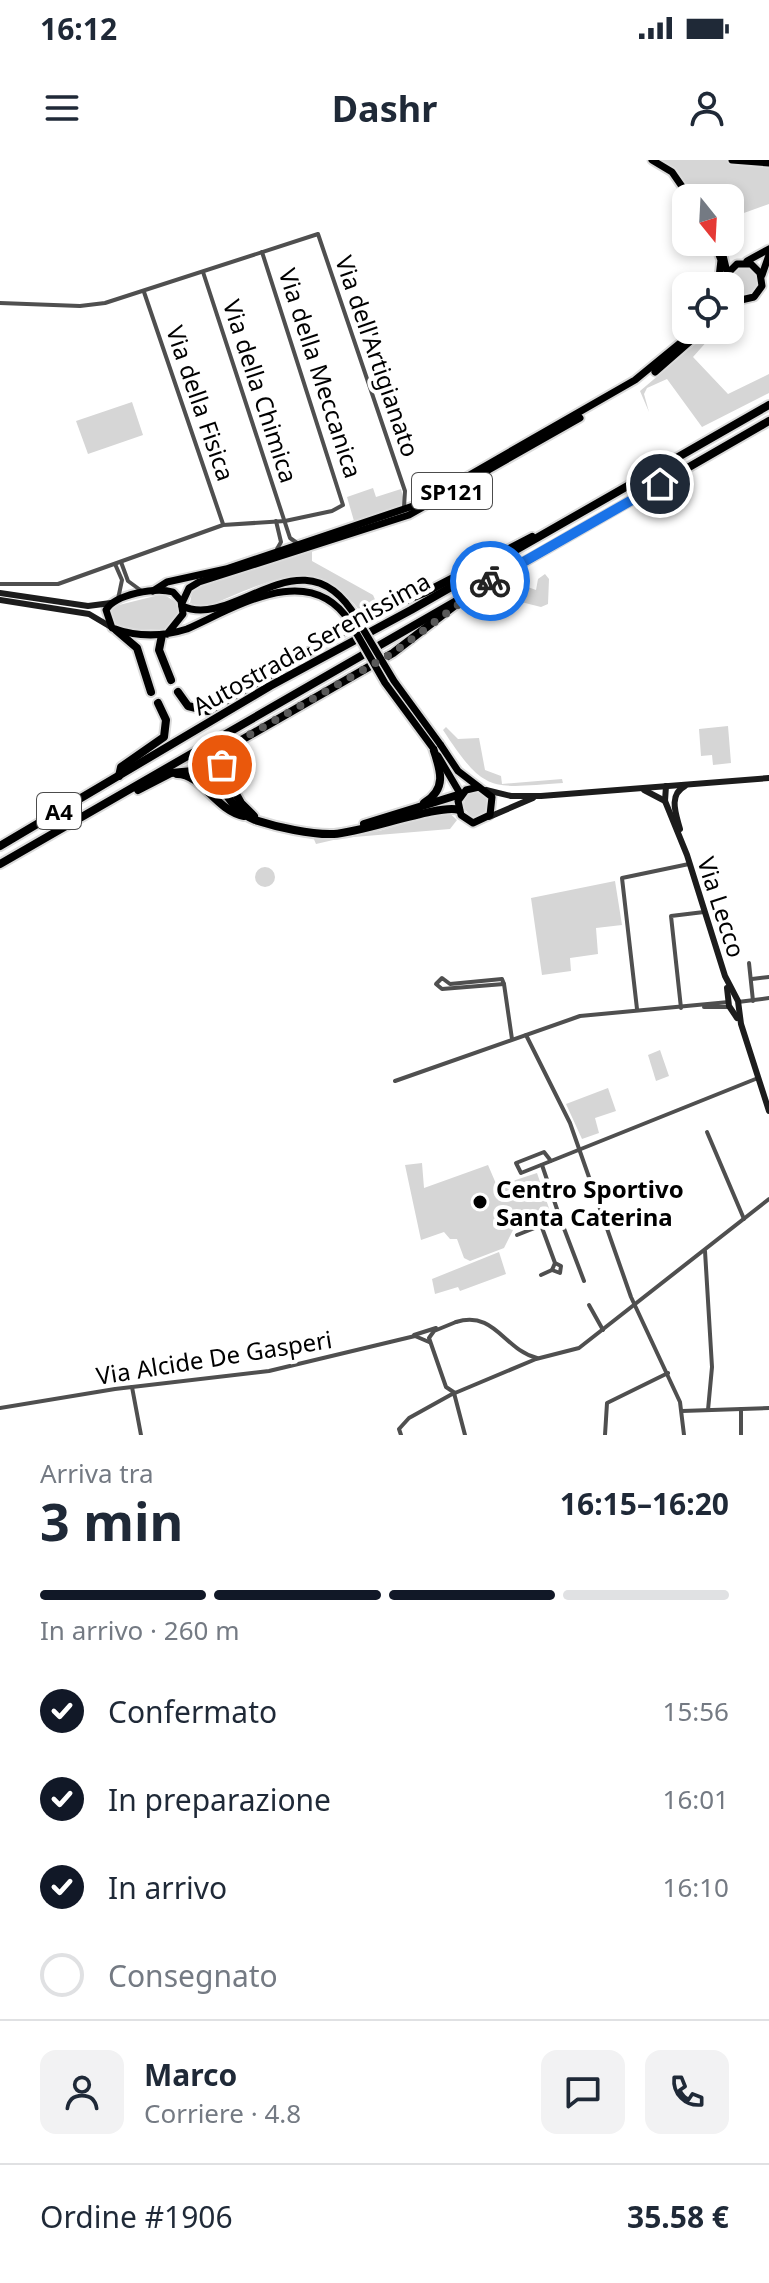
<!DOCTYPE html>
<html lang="it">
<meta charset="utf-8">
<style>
body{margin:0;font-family:"Noto Sans",sans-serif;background:#f2f2f3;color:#1f2937;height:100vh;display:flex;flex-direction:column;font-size:30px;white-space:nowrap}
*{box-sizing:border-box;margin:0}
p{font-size:26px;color:#747a83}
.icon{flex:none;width:44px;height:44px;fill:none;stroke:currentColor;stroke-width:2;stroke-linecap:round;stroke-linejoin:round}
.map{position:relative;height:1275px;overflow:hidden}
.sheet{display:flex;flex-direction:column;background:#fff;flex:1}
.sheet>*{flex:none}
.needle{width:52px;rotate:162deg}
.buttons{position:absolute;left:672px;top:24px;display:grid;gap:16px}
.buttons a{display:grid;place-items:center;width:72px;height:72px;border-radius:16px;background:#fff;box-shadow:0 4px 12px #0003;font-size:40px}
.pin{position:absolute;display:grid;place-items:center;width:68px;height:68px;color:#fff;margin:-34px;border:4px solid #fff;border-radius:50%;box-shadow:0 2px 8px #0007}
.courier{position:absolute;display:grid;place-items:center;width:80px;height:80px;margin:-40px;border:6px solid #1a73e8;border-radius:50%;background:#fff;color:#222;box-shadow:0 2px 10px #0007}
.summary em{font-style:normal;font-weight:700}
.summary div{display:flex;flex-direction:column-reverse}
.summary{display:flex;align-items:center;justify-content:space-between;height:136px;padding:0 40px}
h1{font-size:52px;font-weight:700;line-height:60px}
.bar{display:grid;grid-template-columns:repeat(4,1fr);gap:12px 8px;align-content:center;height:96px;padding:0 40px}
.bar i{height:10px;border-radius:6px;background:#e0e1e3}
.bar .on{background:#111827}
.bar p{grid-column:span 4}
.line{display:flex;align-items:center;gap:20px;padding:0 40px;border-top:2px solid #e0e1e3}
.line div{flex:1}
.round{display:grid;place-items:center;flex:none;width:84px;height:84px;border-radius:16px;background:#f2f2f3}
ol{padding:0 40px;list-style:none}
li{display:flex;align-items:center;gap:24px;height:88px}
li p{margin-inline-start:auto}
li .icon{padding:8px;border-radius:50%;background:#111827;color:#fff;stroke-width:4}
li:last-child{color:#747a83}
li i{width:44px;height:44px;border:4px solid #e0e1e3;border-radius:50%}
.status{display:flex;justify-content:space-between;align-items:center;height:56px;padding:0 40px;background:#fff;direction:ltr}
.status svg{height:22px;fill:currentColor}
header{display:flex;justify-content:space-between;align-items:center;height:104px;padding:0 40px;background:#fff;font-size:36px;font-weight:700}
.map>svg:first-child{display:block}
</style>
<div class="status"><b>16:12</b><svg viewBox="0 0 49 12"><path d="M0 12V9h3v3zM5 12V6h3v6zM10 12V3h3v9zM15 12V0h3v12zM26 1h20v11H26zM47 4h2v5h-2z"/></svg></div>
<header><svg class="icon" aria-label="menu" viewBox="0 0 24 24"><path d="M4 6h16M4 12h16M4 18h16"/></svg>Dashr<svg class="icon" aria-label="person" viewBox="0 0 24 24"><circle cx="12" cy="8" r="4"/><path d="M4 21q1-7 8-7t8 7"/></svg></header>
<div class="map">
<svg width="769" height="1275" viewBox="0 0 769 1275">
<rect width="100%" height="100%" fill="#fff"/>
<g fill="#d6d6d6">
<polygon points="657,0 769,0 769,44 730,58 730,38 692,38"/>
<circle cx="744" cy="122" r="15"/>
<polygon points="712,170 717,170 693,197 728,234 769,214 769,233 702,267 667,219 647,228 644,234 649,252 640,231"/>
<polygon points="132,242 143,275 88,294 76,261"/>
<polygon points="373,328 376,337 401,329 404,341 400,347 354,361 347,337"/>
<path d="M312,391V401L373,435L377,444L363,455C315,389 264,424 203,448L190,443L192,432L204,424Z"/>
<polygon points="545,414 549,419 548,444 541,447 517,441 516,428 525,426 536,430 538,419"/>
<polygon points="163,434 179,444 178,458 168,469 132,470 113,464 109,455 115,446"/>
<polygon points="728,566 731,603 713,605 712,595 701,596 699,569"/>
<path d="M446,567L458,579L479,578L485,610L501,616L502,624L562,619L563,623C490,628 485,634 443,570Z"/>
<polygon points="474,631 483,632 489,640 487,653 479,658 471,657 463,647 466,635"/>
<polygon points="447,651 457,660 450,669 342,678 316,684 313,677 379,671"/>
<circle cx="265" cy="717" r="10"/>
<polygon points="615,721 622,765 596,768 598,794 570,798 571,811 542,815 531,738"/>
<polygon points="660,890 669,916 656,921 648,895"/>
<polygon points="608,928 616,951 595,958 599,973 582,979 566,944"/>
<polygon points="422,1003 424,1028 488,1005 497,1026 537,1013 552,1057 513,1070 504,1088 470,1101 464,1098 457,1079 450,1079 444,1072 421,1080 405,1005"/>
<polygon points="499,1092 506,1114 460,1131 458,1127 435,1134 432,1119"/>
</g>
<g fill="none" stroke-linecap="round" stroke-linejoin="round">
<defs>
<g id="primary">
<polyline points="652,0 672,12 690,38"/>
<polyline points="732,0 769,3"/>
<polyline points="714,82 721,100 718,126"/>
<polyline points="721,87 727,112"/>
<polyline points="747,101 769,89"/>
<polyline points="762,115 769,95"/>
<polyline points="725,126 727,114 737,104 751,104 760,113 762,126 754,137 741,140 730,134"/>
<polyline points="655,212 703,170"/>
<polyline points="153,431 167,422 226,409 419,344 635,220 696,170"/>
<polyline points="182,443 189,428 199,422 409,355 580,258"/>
<path d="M182,446C235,471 304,367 357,459"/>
<path d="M167,474L183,454L181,441L173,432C156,427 115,434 106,450L112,468C137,477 162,477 187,469C238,446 310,400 350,462"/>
<polyline points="440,584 458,611 492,637 490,655 473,663 461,655 458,641 466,630 479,627"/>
<polyline points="438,596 461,635"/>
</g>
<g id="highway">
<polyline points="116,470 137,488 151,532"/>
<polyline points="162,475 159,490 171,520"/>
<polyline points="178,532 188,546 208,551 379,451 426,432 532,377"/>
<path d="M177,614C202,614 215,650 244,656"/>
<polyline points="119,616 121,607 164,577 166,560 158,543"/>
<path d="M138,630L171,613L204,610C226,622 226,649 255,660C277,667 311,675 334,674C361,673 442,643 459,650"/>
<path d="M424,643C447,629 441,611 433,588"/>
<polyline points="254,656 241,643 222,609 231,586 393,493 454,446"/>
<polyline points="364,664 461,634"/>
<polyline points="0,686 270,526 411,450 769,245"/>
<polyline points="0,704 769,261"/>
</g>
</defs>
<use href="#primary" stroke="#dbdbdb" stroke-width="11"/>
<use href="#highway" stroke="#dbdbdb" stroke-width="12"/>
<g stroke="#4f4f4f" stroke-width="4">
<polyline points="203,112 290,378 297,383"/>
<polyline points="144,132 223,364"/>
<polyline points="0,143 80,146 105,143 318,74 405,331 404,347"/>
<polyline points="276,361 281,382 277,389"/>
<polyline points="121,402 128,421 143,432"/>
<polyline points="115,404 122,420 118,439"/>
<polyline points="0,424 58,424 223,365 285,361 332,351 343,345 262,92"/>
<polyline points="749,803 753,841"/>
<polygon points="442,818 450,824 502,819 504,824 442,829 436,824"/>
<polyline points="752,819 769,817"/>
<polyline points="504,824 512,879"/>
<polyline points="738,842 769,838"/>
<polyline points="704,847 730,847"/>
<polyline points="681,848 671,756 704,752"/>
<polyline points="637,849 622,718 689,704"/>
<polyline points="526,875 570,963 631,1137 680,1242 684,1275"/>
<polyline points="395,921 580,856 729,842"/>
<polyline points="707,972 744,1059"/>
<polyline points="551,1001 544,992 516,1003 521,1013 551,1001 753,920 758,918"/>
<polyline points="560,1058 584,1121"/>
<polyline points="541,1065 555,1103 561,1106 560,1113 552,1110 555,1103"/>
<polyline points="517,1075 560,1058 542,1005"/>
<polyline points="705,1091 712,1207 708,1250"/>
<polyline points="541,1115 552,1110"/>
<polyline points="589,1145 603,1170"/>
<polyline points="456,1162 434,1171 429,1178 446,1227 455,1233 536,1199 579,1188 769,1039"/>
<path d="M456,1162C495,1150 504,1190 537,1198"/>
<polyline points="414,1175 436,1168"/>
<polyline points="132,1227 141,1275"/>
<polyline points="0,1248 115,1229 269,1211 415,1176 429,1182"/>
<polyline points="741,1249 741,1275"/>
<polyline points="682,1251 769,1248"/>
<polyline points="401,1275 399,1269 409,1258 454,1233 465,1275"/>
<polyline points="605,1275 607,1243 668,1213"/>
</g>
<g stroke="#1c1c1c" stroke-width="6">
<polyline points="0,433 88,446 111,443"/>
<polyline points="0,440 89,454 111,467"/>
<polyline points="666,626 665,641 687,695 725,816 738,841 741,864 769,951"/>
<polyline points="486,630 511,636 541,636 769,618"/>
<polyline points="644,630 665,641"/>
<polyline points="489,657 533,638"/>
<path d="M680,669C676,654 668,635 685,626"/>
<polyline points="727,828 729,846 737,858"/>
</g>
<use href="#primary" stroke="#000" stroke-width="7"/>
<use href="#highway" stroke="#000" stroke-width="8"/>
<defs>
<g id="primary-bridge">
<polyline points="357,459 394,521 440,584"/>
<polyline points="350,462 385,523 433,588"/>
</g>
</defs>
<use href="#primary-bridge" stroke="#dbdbdb" stroke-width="11" stroke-linecap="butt"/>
<use href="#primary-bridge" stroke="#000" stroke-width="7"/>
</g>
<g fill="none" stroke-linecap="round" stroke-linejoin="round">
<polyline stroke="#595959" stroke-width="8" stroke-dasharray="0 14.4" points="222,605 235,583 393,493 490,421"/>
<polyline stroke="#1a73e8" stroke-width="10" points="490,421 660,324"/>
</g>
<circle fill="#000" stroke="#fff" stroke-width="3" cx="480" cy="1042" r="8"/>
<g text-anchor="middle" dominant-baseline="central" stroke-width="8" stroke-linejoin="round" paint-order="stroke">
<g fill="#fff" stroke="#4c4c4c" stroke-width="2">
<rect x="412" y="313" width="80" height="36" rx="6"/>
<rect x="37" y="633" width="44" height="36" rx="6"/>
</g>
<g font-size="22" font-weight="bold" fill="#000">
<text x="452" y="331">SP121</text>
<text x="59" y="651">A4</text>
</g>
<g font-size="24" fill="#000" stroke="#fff">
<text transform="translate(378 196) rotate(71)">Via dell'Artigianato</text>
<text transform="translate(321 213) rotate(72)">Via della Meccanica</text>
<text transform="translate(261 231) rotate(72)">Via della Chimica</text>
<text transform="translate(201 243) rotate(71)">Via della Fisica</text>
<text transform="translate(311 483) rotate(-29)">Autostrada Serenissima</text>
<text transform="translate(722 747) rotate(72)">Via Lecco</text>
<text transform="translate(214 1197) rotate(-9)">Via Alcide De Gasperi</text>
</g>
<g font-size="24" font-weight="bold" fill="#000" stroke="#fff" text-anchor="start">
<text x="496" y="1028">Centro Sportivo<tspan x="496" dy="28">Santa Caterina</tspan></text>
</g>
</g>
</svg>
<div class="buttons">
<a><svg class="needle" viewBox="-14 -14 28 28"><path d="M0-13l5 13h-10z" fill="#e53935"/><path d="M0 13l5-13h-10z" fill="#747a83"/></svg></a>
<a><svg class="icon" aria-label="locate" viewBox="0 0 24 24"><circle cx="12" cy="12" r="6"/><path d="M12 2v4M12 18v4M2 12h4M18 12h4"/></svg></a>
</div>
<div class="pin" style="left:222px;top:605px;background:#ea580c"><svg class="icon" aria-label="bag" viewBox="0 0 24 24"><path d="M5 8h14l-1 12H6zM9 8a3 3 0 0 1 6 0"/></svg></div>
<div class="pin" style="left:660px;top:324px;background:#1f2937"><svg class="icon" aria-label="home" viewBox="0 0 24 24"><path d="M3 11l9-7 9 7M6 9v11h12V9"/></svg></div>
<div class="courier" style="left:490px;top:421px"><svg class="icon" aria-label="bike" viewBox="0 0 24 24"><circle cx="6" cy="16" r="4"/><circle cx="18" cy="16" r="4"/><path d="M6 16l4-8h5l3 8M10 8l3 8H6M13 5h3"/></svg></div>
</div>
<section class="sheet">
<div class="summary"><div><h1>3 min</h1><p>Arriva tra</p></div><em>16:15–16:20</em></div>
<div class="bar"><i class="on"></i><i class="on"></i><i class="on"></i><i></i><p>In arrivo · 260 m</p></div>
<ol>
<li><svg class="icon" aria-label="check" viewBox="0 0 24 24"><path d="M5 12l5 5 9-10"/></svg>Confermato<p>15:56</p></li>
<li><svg class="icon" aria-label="check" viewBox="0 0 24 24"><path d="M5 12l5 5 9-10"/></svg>In preparazione<p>16:01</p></li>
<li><svg class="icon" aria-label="check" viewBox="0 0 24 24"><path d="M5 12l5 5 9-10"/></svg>In arrivo<p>16:10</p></li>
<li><i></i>Consegnato</li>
</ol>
<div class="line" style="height:144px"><a class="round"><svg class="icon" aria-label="person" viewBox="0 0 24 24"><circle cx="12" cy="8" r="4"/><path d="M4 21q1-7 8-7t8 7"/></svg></a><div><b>Marco</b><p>Corriere · 4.8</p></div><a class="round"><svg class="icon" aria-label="chat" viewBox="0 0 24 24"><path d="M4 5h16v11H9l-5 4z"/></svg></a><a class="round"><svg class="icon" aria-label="phone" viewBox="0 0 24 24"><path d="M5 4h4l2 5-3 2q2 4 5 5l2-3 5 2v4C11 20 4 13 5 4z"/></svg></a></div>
<div class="line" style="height:104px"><div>Ordine #1906</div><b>35.58 €</b></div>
</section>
